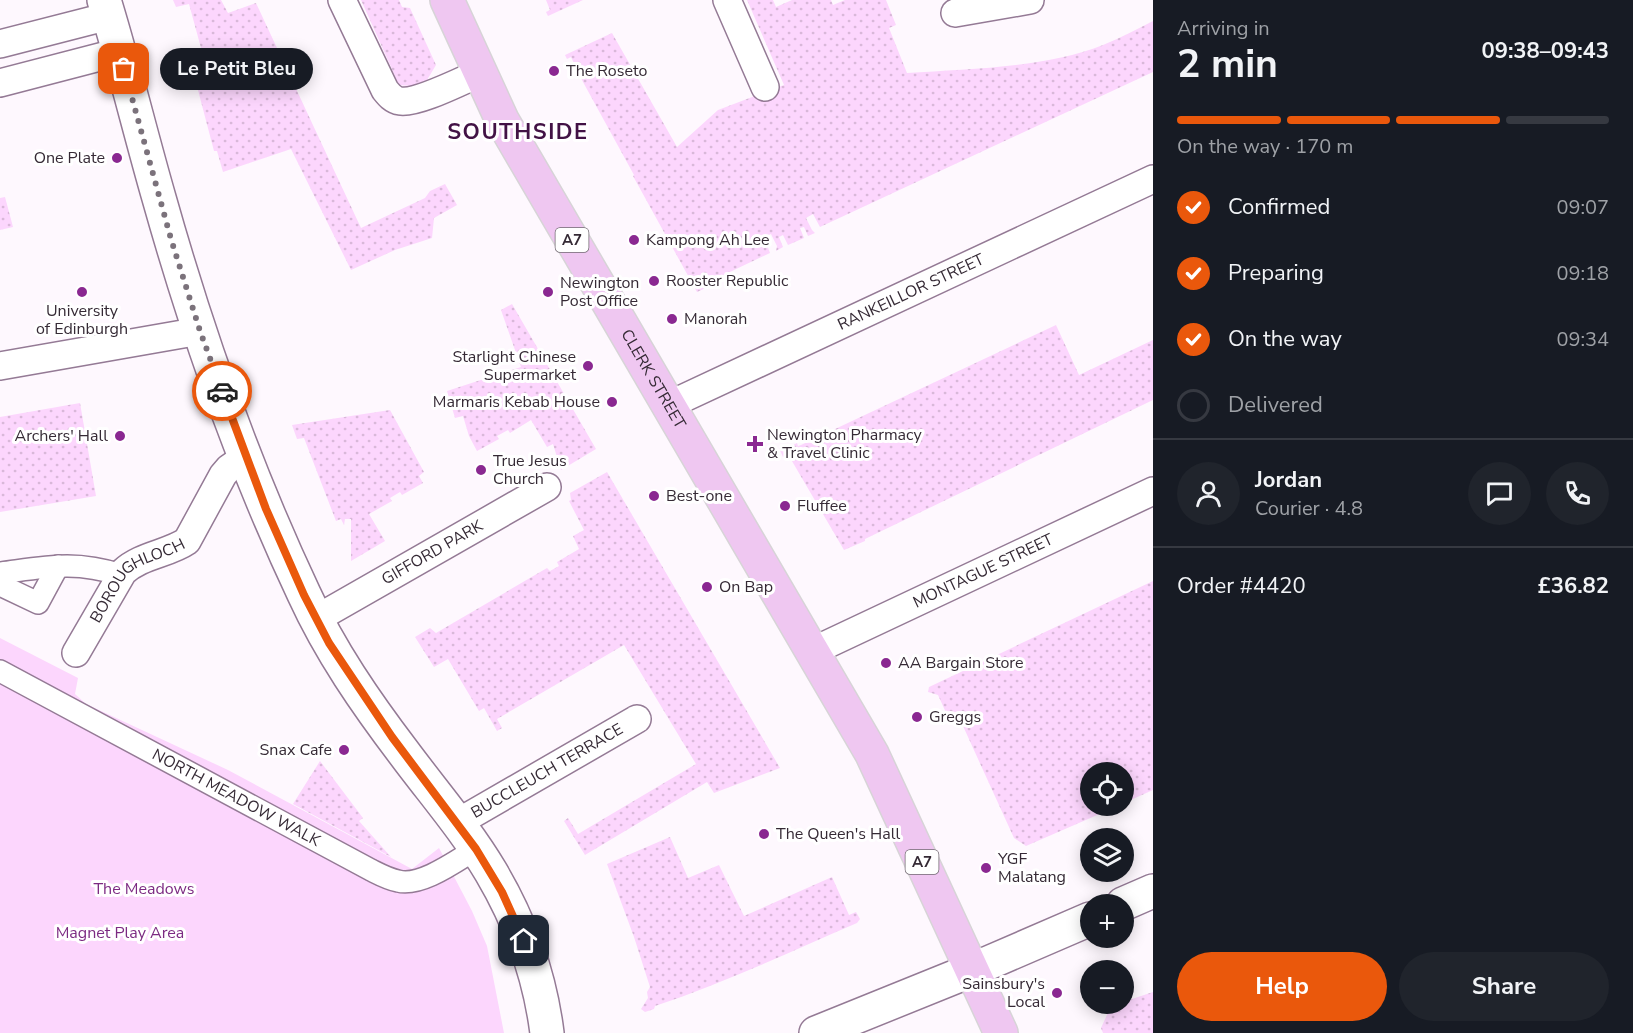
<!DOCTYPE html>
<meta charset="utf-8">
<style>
body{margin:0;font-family:"Nunito Sans",sans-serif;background:#20242c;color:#f1f3f6;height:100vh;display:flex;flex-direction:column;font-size:22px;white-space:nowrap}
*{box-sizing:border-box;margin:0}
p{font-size:20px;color:#9ea1a6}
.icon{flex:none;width:33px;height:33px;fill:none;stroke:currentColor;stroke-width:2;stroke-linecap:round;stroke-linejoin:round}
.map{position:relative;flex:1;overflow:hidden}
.details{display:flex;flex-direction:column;background:#171b24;width:480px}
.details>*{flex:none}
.tools{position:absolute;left:1080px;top:762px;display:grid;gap:12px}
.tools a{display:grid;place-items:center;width:54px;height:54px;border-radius:50%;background:#171b24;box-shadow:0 3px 15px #0003;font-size:30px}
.pin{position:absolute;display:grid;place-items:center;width:51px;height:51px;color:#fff;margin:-26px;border-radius:12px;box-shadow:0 3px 9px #0006}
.courier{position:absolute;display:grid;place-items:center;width:60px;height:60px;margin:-30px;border:4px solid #ea580c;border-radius:50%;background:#fff;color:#222;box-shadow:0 2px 8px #0007}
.bubble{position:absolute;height:42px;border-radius:21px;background:#171b24;box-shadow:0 3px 15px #0003;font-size:20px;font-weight:700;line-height:42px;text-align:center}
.summary em{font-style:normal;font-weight:700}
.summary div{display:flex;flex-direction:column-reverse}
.summary{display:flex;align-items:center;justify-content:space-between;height:102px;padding:0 24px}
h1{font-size:39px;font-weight:700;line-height:45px}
.bar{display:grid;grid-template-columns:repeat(4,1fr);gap:9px 6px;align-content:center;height:72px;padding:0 24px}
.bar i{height:8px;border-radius:4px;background:#363941}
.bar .current{background:#ea580c}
.bar p{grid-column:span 4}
.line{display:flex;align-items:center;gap:15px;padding:0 24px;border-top:2px solid #363941}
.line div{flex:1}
.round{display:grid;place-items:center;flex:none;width:63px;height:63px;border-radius:32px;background:#20242c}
ol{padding:0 24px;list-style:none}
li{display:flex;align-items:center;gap:18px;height:66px}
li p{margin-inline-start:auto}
li .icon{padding:6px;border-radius:50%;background:#ea580c;color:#fff;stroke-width:4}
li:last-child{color:#9ea1a6}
li i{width:33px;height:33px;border:3px solid #363941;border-radius:50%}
.button{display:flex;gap:12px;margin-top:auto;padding:12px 24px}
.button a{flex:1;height:69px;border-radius:36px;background:#ea580c;color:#fff;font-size:24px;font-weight:700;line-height:69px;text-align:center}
.button a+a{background:#20242c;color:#f1f3f6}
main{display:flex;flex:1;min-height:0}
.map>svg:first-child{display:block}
</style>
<main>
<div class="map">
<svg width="1153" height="1033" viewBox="0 0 1153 1033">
<defs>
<pattern id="garden-dots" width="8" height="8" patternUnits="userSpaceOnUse" patternTransform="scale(1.5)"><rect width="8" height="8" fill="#fcd6fd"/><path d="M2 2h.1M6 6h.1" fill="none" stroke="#d9b8d9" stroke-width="1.8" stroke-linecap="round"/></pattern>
</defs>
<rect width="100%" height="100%" fill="#fef8fe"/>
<polygon fill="#fcd6fd" points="0,638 78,678 75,694 86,704 228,770 412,869 439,848 472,911 487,946 504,1033 0,1033"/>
<g fill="url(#garden-dots)">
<polygon points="173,0 221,0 228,13 256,3 361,228 425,198 430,191 445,184 457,205 434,218 432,238 395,250 351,270 291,149 223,172 217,151 214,151 194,75 207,70 189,4 176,7"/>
<polygon points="361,0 399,0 402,7 410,8 436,65 427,80 411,86 399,85"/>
<polygon points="546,0 583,0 548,16 546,12 550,10"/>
<path d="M747,0H773L776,7L792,0H831L833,5L845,0H886L896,25L889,28L907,73C969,69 1045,68 1103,45C1120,38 1137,29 1153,21V72L820,227L813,214L806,218L812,230L815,233L808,236L804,227L800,228L804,238L788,245L783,235L779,237L783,247L776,251L777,246L771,234L764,237L770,253L713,280L714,284L697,292L633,176L634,175L583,82L571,57L567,59L565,55L612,33L677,147L718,110L784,85Z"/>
<polygon points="5,197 13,227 0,230 0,198"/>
<polygon points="512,304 596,449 561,470 553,444 547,447 531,420 510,433 508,430 497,436 499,439 477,451 469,436 463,416 455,418 447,391 521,367 501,310"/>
<polygon points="1056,325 1079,375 1153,340 1153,400 865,539 865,541 844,550 789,456 783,457 779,448 787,448 797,443 798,446 801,445"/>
<polygon points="80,403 96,496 0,512 0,417"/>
<polygon points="390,410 424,472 419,476 423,483 402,495 400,492 390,498 392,501 369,514 385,541 351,561 351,519 345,519 344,525 341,519 336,521 304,438 297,439 292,425"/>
<polygon points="607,472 780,768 714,793 707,782 585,855 564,821 568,818 578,834 696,764 624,645 497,719 502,728 497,731 484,708 479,711 448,659 434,667 415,637 430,628 436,633 547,568 550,571 559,566 557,562 579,549 573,536 584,530 569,501 571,500 570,493"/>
<polygon points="1153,581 1153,790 1124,803 1124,772 1090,772 1090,806 1118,806 1026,846 1014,838 958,715 948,717 938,695 928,692 929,687"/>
<polygon points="320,761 363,818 359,821 391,857 293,804"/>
<path d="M670,837L688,878L719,865L744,916L832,877L849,915L856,912L860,919L857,923C790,952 724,983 655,1006L654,1009L645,1012L641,1009L648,998L647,992L650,987L634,937L607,864Z"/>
<polygon points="1153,992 1153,1033 1103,1033 1101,1028 1111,1006"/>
</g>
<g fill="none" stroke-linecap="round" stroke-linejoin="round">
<defs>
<g id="pedestrian">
<path d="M0,573C46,567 75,560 121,575"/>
<polyline points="0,585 38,603 58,566"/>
<path id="s1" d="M0,671L371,870C379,874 388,879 398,881C421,887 456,861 476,849"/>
</g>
<g id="minor">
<path d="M342,0L385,90C389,95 393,100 400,101C417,104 463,80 480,73"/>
<polyline points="727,0 765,87"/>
<polyline points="955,13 1030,0"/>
<polyline points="0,44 109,16"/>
<polyline points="0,83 119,52"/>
<polyline points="0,366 200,331"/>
<path id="s2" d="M669,405L1153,179"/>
<path id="s3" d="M316,619L547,487"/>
<path id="s4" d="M813,651L1153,491"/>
<path id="s5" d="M76,653L123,572C141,555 168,554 187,541L223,475L229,468L245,457"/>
<path id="s6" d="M457,823L637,719"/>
</g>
<g id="tertiary">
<path d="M104,0C124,65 140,132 159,198C197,333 244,467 304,594C330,651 366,703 404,753C433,792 466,830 491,872C520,921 540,977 547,1033"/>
<polyline points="1123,904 1153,891"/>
<polyline points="816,1033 972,970 1090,919"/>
</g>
<g id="primary">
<path id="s7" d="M447,0L502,120L872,754L1001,1033"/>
</g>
</defs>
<use href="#pedestrian" stroke="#947a95" stroke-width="24"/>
<use href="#minor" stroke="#947a95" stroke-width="30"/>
<use href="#tertiary" stroke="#947a95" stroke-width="36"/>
<use href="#primary" stroke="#d7d4d7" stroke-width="36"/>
<use href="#pedestrian" stroke="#fff" stroke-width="21"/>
<use href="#minor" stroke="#fff" stroke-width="27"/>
<use href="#tertiary" stroke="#fff" stroke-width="33"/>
<use href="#primary" stroke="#efc7f1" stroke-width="33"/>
</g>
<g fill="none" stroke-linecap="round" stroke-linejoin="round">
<polyline stroke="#7b727b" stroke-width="6" stroke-dasharray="0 10.8" points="124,69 171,239 200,331 222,391"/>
<polyline stroke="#ea580c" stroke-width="8" points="222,391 266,509 304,595 329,643 392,737 476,849 502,892 524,941"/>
</g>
<g fill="#8a2891" stroke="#fff" stroke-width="2">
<circle cx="554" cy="71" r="6"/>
<circle cx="117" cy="158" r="6"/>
<circle cx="634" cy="240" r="6"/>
<circle cx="654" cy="281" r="6"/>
<circle cx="82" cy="292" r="6"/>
<circle cx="548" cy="292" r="6"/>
<circle cx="672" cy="319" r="6"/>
<circle cx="588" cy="366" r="6"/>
<circle cx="612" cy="402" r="6"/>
<circle cx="120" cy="436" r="6"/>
<path d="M752 435h6v6h6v6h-6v6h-6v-6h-6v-6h6z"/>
<circle cx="481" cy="470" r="6"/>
<circle cx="654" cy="496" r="6"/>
<circle cx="785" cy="506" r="6"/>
<circle cx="707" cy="587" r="6"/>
<circle cx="886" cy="663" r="6"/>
<circle cx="917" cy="717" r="6"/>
<circle cx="344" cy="750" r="6"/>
<circle cx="764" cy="834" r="6"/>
<circle cx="986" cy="868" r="6"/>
<circle cx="1057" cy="993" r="6"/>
</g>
<g text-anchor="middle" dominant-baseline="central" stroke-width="6" stroke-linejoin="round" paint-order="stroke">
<g fill="#fff" stroke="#726a72" stroke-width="1.5">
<rect x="555.5" y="228" width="33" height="24" rx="4.5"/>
<rect x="905.5" y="850" width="33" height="24" rx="4.5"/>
</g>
<g font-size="15" font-weight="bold" fill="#352a35">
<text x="572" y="240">A7</text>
<text x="922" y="862">A7</text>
</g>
<g font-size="16" fill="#352a35" stroke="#fff" text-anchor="start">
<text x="566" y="71">The Roseto</text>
<text x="105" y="158" text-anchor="end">One Plate</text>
<text x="646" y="240">Kampong Ah Lee</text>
<text x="666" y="281">Rooster Republic</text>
<text x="560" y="283">Newington<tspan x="560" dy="18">Post Office</tspan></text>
<text x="82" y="311" text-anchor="middle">University<tspan x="82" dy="18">of Edinburgh</tspan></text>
<text x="684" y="319">Manorah</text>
<text x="576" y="357" text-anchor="end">Starlight Chinese<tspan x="576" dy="18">Supermarket</tspan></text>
<text x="600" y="402" text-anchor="end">Marmaris Kebab House</text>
<text x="767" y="435">Newington Pharmacy<tspan x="767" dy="18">&amp; Travel Clinic</tspan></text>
<text x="108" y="436" text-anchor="end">Archers' Hall</text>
<text x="493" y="461">True Jesus<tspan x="493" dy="18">Church</tspan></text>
<text x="666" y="496">Best-one</text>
<text x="797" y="506">Fluffee</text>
<text x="719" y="587">On Bap</text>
<text x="898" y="663">AA Bargain Store</text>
<text x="929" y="717">Greggs</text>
<text x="332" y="750" text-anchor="end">Snax Cafe</text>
<text x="776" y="834">The Queen's Hall</text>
<text x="998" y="859">YGF<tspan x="998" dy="18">Malatang</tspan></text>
<text x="1045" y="984" text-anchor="end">Sainsbury's<tspan x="1045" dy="18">Local</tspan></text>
</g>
<g font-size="16" fill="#352a35" stroke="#fff">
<text stroke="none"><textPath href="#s2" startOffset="267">RANKEILLOR STREET</textPath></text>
<text stroke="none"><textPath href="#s7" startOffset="432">CLERK STREET</textPath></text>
<text stroke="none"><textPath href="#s3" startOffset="134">GIFFORD PARK</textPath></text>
<text stroke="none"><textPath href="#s4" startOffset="188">MONTAGUE STREET</textPath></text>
<text stroke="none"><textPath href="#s5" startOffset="99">BOROUGHLOCH</textPath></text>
<text stroke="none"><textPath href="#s6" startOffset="104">BUCCLEUCH TERRACE</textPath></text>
<text stroke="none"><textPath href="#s1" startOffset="268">NORTH MEADOW WALK</textPath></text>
</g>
<g font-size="16" fill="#7c2a82" stroke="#fff">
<text x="144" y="889">The Meadows</text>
<text x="120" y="933">Magnet Play Area</text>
</g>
<g font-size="22" font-weight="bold" letter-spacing="1.5" fill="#421345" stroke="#fff">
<text x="518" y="132">SOUTHSIDE</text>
</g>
</g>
</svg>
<div class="tools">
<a><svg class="icon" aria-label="locate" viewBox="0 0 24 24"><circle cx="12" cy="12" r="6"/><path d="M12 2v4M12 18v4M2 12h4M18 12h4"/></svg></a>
<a><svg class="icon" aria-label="layers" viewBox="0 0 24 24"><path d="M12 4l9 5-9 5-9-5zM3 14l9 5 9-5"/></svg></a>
<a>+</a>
<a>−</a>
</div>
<div class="pin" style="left:124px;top:69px;background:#ea580c"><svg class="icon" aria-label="bag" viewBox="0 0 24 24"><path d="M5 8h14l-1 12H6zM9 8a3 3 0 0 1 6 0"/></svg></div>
<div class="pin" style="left:524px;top:941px;background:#1f2937"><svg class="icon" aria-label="home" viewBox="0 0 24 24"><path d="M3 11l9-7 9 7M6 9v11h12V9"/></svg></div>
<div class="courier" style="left:222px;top:391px"><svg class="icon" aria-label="car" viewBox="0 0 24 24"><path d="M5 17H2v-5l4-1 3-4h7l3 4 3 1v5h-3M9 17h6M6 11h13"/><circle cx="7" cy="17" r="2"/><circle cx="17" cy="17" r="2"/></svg></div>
<div class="bubble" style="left:160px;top:48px;width:153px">Le Petit Bleu</div>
</div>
<section class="details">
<div class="summary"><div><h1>2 min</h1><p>Arriving in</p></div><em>09:38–09:43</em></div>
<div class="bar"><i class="current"></i><i class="current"></i><i class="current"></i><i></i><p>On the way · 170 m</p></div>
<ol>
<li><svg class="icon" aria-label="check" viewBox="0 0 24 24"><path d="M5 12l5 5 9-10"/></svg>Confirmed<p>09:07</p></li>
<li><svg class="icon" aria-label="check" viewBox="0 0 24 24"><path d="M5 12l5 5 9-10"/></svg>Preparing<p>09:18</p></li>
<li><svg class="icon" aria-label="check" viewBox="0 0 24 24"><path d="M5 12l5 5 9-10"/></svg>On the way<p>09:34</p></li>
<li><i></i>Delivered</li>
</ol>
<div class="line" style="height:108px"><a class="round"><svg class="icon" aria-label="person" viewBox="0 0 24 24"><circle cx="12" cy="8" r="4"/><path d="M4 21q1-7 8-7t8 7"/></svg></a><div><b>Jordan</b><p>Courier · 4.8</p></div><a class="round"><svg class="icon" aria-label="chat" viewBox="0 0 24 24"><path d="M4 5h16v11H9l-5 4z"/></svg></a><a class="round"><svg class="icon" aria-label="phone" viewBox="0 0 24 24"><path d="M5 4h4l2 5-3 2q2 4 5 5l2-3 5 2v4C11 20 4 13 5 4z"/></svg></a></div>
<div class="line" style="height:78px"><div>Order #4420</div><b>£36.82</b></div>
<div class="button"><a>Help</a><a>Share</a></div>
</section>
</main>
